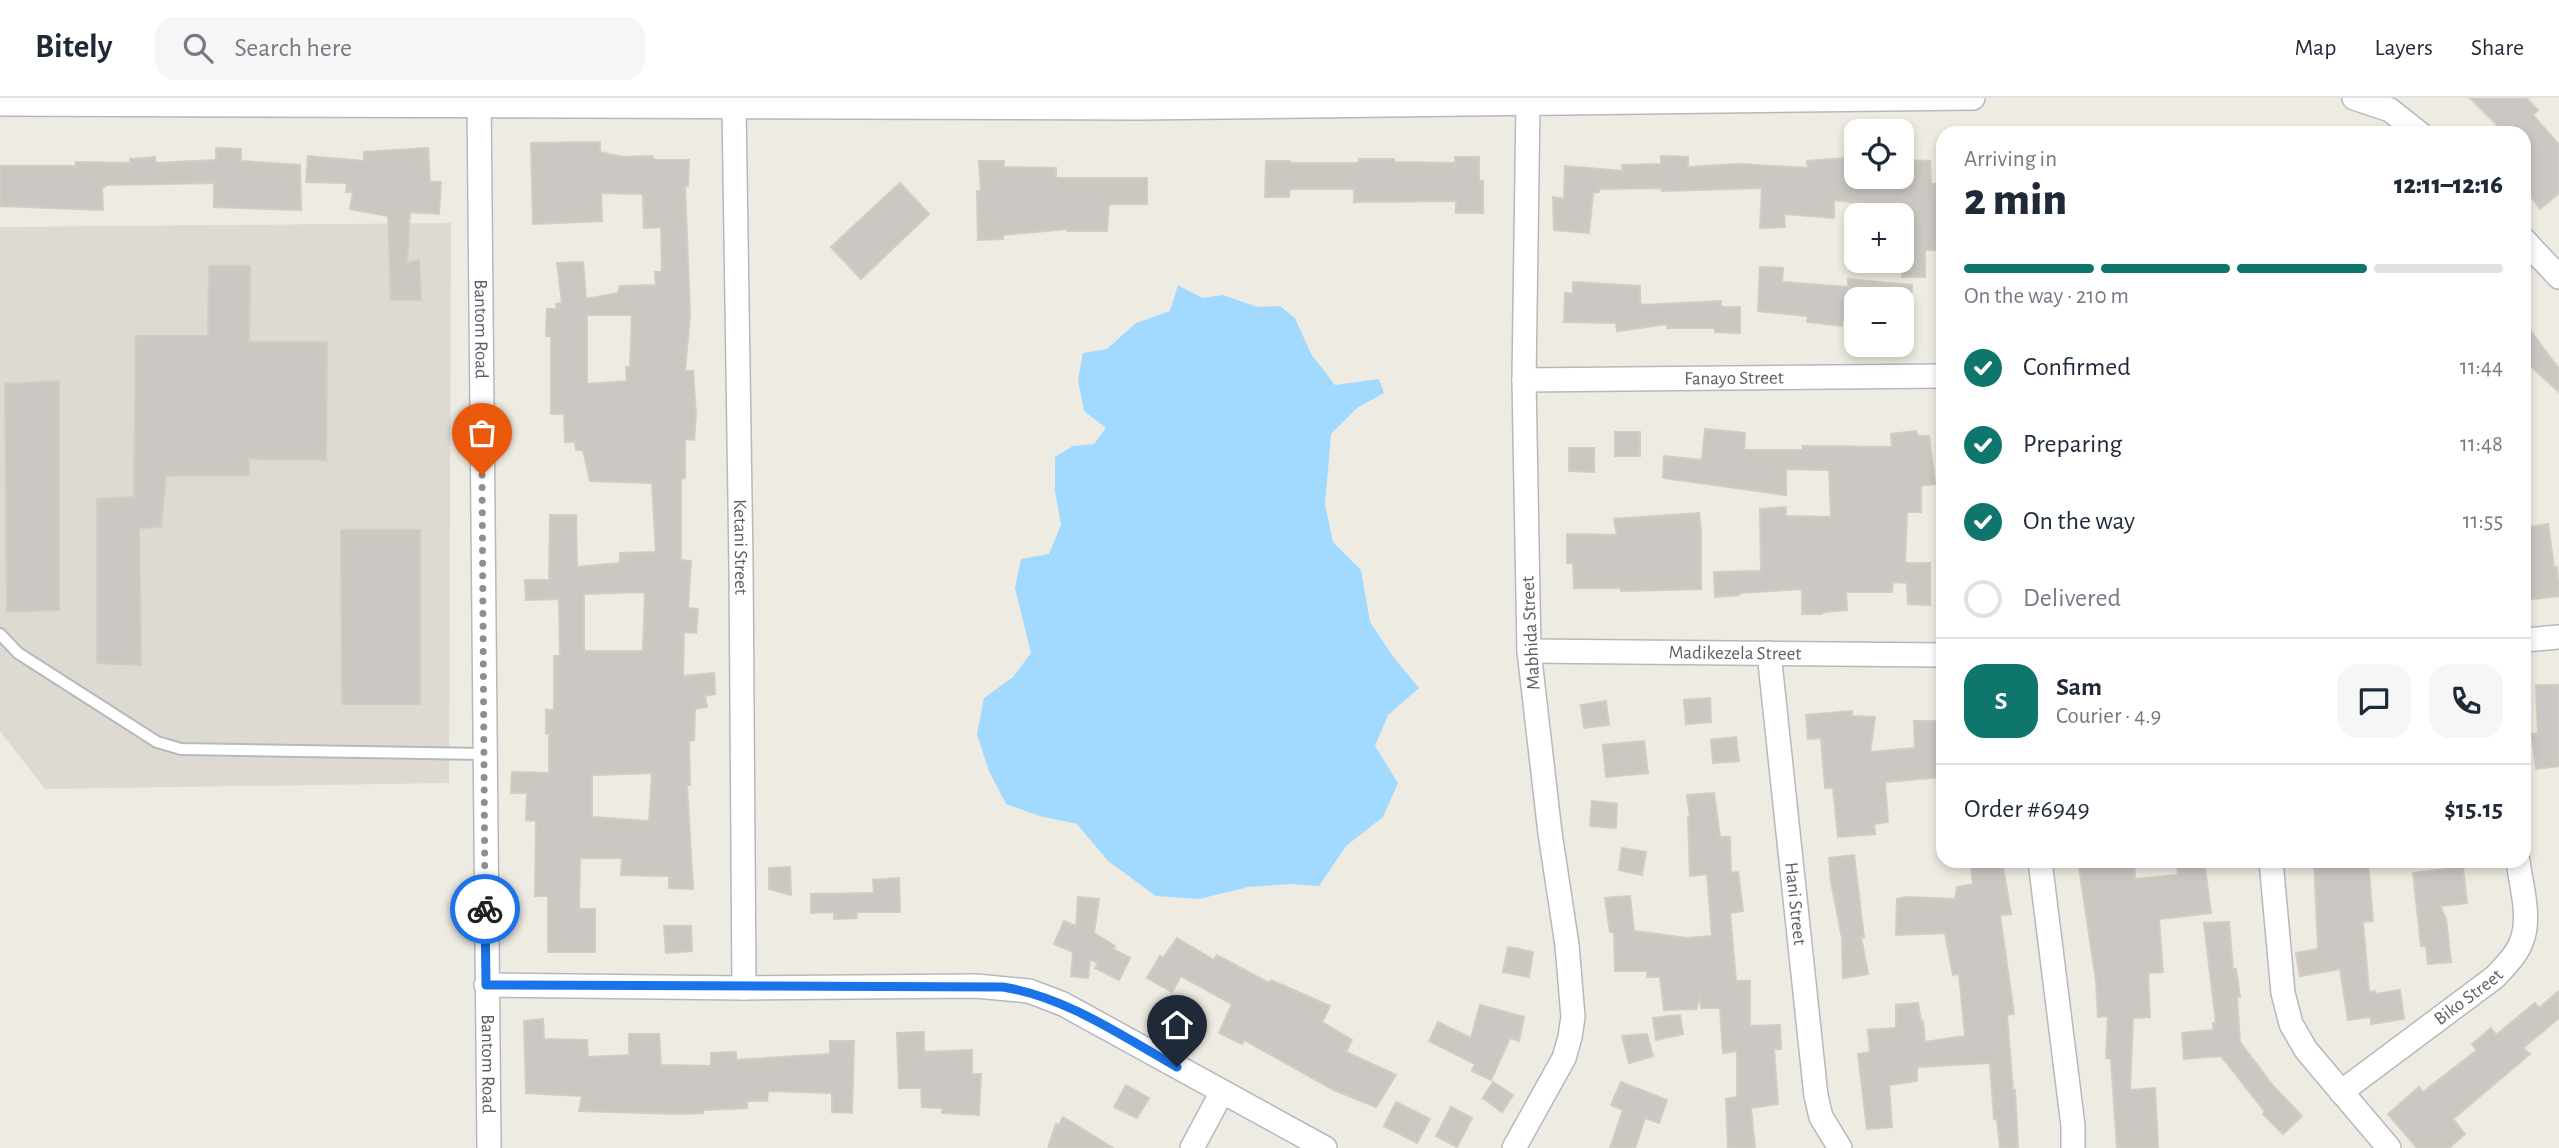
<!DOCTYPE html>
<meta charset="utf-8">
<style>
body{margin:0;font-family:"Alegreya Sans",sans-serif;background:#f6f6f7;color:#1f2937;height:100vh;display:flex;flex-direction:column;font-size:26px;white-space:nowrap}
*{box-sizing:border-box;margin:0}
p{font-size:23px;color:#747a83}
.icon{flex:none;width:38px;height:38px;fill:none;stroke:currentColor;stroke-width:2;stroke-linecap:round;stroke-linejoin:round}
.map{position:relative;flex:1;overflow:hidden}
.drawer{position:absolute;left:1936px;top:28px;width:595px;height:742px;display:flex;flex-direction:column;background:#fff;border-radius:21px;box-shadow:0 4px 10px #0003}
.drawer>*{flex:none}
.tools{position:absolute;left:1844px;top:21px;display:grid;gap:14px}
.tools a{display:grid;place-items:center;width:70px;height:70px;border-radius:14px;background:#fff;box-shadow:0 4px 10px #0003;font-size:35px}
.pin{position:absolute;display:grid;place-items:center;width:60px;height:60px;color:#fff;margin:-72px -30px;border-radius:50% 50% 50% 0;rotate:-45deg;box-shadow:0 0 7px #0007}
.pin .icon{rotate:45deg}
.courier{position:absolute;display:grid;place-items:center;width:70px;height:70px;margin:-35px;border:5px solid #1a73e8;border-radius:50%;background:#fff;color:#222;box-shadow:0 2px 9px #0007}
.overview em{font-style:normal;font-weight:800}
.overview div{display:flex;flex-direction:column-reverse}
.overview{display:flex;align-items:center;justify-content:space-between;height:119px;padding:0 28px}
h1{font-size:46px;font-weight:800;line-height:52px}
.bar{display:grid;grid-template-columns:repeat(4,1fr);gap:10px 7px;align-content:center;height:84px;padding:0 28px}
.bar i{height:9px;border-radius:5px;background:#e0e1e3}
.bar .selected{background:#0f766e}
.bar p{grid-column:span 4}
.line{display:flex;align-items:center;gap:18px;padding:0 28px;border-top:2px solid #e0e1e3}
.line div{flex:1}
.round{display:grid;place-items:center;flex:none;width:74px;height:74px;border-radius:21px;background:#f6f6f7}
ol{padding:0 28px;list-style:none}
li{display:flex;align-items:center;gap:21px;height:77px}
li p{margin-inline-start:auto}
li .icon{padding:7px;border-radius:50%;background:#0f766e;color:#fff;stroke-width:4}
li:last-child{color:#747a83}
li i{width:38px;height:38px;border:4px solid #e0e1e3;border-radius:50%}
header{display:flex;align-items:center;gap:42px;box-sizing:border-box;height:98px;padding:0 35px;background:#fff;border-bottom:2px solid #e0e1e3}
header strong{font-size:33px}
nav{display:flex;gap:38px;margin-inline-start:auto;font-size:24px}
.search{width:490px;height:63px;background:#f6f6f7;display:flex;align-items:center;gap:18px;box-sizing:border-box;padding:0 24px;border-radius:21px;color:#747a83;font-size:26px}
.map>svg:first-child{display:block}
</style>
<header>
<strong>Bitely</strong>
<div class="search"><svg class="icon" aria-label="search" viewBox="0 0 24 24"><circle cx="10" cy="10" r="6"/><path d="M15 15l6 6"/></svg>Search here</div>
<nav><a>Map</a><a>Layers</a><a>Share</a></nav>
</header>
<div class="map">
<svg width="2559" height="1050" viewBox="0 0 2559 1050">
<rect width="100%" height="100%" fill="#eeebe2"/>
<polygon fill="#dedad1" points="451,125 449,685 45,691 0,633 0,129"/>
<polygon fill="#a1d9ff" points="1178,187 1202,200 1223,197 1257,209 1280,208 1295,220 1311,256 1335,287 1379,281 1384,295 1357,310 1331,336 1325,406 1333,444 1361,472 1370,524 1394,560 1419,590 1388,617 1375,648 1398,685 1383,719 1346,748 1319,788 1291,786 1248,789 1199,801 1156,798 1108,763 1077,726 1040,718 1006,706 989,673 977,636 984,600 1013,579 1031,555 1015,490 1021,461 1049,456 1061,427 1055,393 1055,359 1073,348 1094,346 1106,330 1084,313 1078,282 1083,255 1107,251 1136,225 1170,213"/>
<g fill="#cbc7c2" stroke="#d3ccc1" stroke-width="2" fill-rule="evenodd">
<polygon points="2470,0 2526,0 2538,12 2533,17 2559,47 2559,95 2540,111 2524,88 2524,35 2505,35"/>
<path d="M600,44V54L623,59L652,58L655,62H689L688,88H685L690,216L685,273H693L696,318L694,342L685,341V380L681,381V462L691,463L688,510L698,511L696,535L684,534L683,578L714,575L715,596L705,598L707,609L695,611L694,642L689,643L690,687H687L693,791L669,790V778L621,777L622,760H580L579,811H595V854H548V798H535L536,723L526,722L527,695H511L512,674L549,675V636H546V612H554V558H560L559,501L526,502L525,482H549L550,417H576L577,469L620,465V455L656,454L652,385L590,383L583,352H576L575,344H565L564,316H551V238H546L547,211H557L556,206L562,205L557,165L583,164L586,201L618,195L620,188L656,187L655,174H662L661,129L644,130L643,96L601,95L602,123L533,126L531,45ZM587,217H632L630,269H626L627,283L587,286ZM645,494L643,553H584V496ZM652,675L649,723L592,719V677Z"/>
<polygon points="216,50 241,51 241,63 300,67 301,112 214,109 214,85 105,87 105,89 102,89 103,112 0,108 0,68 76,68 76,64 130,65 130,61 155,59 155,65 216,62"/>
<polygon points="428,50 430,84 441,84 439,116 410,114 407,165 419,162 421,202 391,202 388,118 350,111 353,94 346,94 347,85 306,84 308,58 364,63 364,54"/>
<polygon points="1661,58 1688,59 1688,69 1739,66 1808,70 1807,63 1857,59 1857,79 1904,79 1904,62 1930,63 1931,86 1936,86 1938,130 1936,152 1925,152 1925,179 1902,179 1902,117 1894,117 1894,110 1834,102 1834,120 1784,116 1785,129 1760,130 1762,90 1662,93 1662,90 1599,91 1599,94 1593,95 1589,135 1554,132 1553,99 1564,101 1565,68 1623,73 1622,67 1661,66"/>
<polygon points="1455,59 1479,59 1479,83 1483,83 1483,115 1456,115 1456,103 1354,104 1354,91 1290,91 1289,99 1265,99 1266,63 1290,63 1290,65 1359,65 1359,61 1394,61 1394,64 1455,65"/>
<polygon points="979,63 1004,63 1004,69 1056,70 1056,80 1147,80 1147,106 1109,106 1107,133 1068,133 1068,131 1003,137 1003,141 978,142 977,93 981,93"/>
<polygon points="900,85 929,116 861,181 831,149"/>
<polygon points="209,168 250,168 249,244 327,244 326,362 249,361 249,377 166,378 161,429 139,430 141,567 97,565 97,401 134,399 136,238 208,238"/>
<polygon points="1760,169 1783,170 1782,184 1848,189 1848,181 1912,187 1911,201 1857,201 1857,224 1842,222 1842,228 1807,224 1808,218 1758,213"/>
<polygon points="1573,184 1640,188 1640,205 1643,207 1721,203 1721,209 1740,209 1740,235 1715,234 1715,230 1667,230 1667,226 1617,233 1616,225 1564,224 1565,195 1573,196"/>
<polygon points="2524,224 2559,271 2559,294 2524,262"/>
<polygon points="59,283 59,512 7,514 5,286"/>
<polygon points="1705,331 1745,335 1744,352 1803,352 1803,348 1892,349 1891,336 1916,333 1918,338 1929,338 1935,386 1921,388 1921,414 1907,414 1905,465 1930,465 1930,507 1908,506 1907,485 1893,484 1892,494 1846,494 1847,512 1823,514 1822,516 1802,516 1802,491 1739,495 1739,497 1715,499 1714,474 1761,473 1760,411 1786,409 1786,418 1831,419 1829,372 1786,371 1786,397 1663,380 1664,358 1702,362"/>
<rect x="1615" y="334" width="25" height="24"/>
<polygon points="1569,350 1594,350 1594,374 1569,373"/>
<polygon points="1699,415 1701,433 1701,491 1621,493 1620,490 1574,490 1573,465 1567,465 1567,436 1617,437 1614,421"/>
<polygon points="2548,426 2554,469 2557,469 2559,498 2524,502 2524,477 2529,476 2525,430"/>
<polygon points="341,432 420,432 420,606 342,606"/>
<polygon points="2536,587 2559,587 2559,668 2536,671 2532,636 2538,635"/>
<polygon points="1710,600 1711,624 1686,626 1684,602"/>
<polygon points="1606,603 1609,627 1584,630 1581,607"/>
<polygon points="1852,613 1852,618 1875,619 1870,654 1915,650 1914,623 1942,623 1942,679 1885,684 1888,724 1874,726 1875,736 1838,739 1833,690 1825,690 1821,640 1808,641 1806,617"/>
<polygon points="1736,639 1739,663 1713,665 1711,642"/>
<polygon points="1644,643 1648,675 1606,679 1603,647"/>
<polygon points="1714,695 1720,739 1730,739 1731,775 1738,774 1743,813 1730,815 1736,883 1750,883 1750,928 1780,927 1781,951 1774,951 1778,1006 1751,1010 1755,1050 1728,1050 1726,1001 1737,999 1737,953 1723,955 1720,910 1701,910 1700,898 1696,911 1664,912 1660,879 1647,879 1647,873 1615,873 1614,834 1610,834 1605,800 1630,798 1634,833 1686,840 1712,838 1707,776 1690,778 1688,719 1690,719 1687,697"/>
<polygon points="1592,703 1617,706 1616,730 1590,728"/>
<polygon points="1622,750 1646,754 1642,777 1619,772"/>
<polygon points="1854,757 1864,839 1861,839 1868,876 1843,880 1842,840 1831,784 1829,760"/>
<polygon points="1970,763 2002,763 2011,816 2000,817 2014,916 2007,917 2013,992 2015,992 2018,1050 2000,1050 1997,1021 1994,1021 1990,965 1917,969 1917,983 1889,987 1892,1029 1867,1031 1858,956 1870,954 1868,932 1896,930 1896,907 1918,905 1921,924 1923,923 1925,944 1965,938 1959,876 1953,877 1945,835 1896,837 1897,801 1906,799 1955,801 1957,789 1973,786"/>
<polygon points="2078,763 2134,763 2135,781 2178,777 2177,763 2204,763 2211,815 2159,821 2163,874 2148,875 2150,919 2133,920 2130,992 2155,990 2158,1050 2117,1050 2111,961 2106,960 2108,918 2098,919 2096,882"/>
<polygon points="2314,763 2368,763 2373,823 2363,824 2369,894 2375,893 2375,896 2400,892 2404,921 2371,926 2371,919 2348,922 2340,871 2300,878 2296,855 2318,851"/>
<polygon points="790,769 791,797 769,791 769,770"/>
<polygon points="2463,769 2467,805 2440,808 2446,821 2451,864 2428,866 2426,848 2421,848 2413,775"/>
<polygon points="899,780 900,814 856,814 857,820 834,821 834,814 811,815 811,796 874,795 873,782"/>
<polygon points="1078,799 1099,801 1094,835 1115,848 1113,851 1130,860 1119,882 1095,870 1098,865 1090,861 1088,880 1071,878 1073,854 1054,846 1064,823 1076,828"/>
<polygon points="2229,824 2233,871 2236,871 2240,899 2237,899 2240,944 2274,989 2302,1018 2283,1036 2263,1016 2265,1014 2221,958 2184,961 2182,935 2213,932 2213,925 2216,925 2204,825"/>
<polygon points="664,828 691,828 692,853 666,855"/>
<polygon points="1177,840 1214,862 1217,857 1269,885 1271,882 1330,908 1322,924 1352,942 1346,954 1396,977 1376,1009 1334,992 1244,942 1242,946 1219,935 1232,906 1181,878 1172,894 1147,880 1160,858 1163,860"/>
<polygon points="1508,849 1533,854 1529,879 1503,874"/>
<polygon points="2559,893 2559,920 2523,950 2530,956 2453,1021 2465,1036 2449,1050 2417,1050 2388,1016 2419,989 2423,994 2477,952 2472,946 2491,930 2496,937 2535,905 2539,910"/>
<polygon points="1480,907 1524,919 1519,943 1510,940 1491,982 1472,973 1475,966 1429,943 1438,924 1471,940"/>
<polygon points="1680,917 1683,936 1656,942 1653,920"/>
<polygon points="543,921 544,941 587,942 588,959 629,957 629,936 659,936 661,967 711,968 711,955 736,954 736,962 830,956 830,943 854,943 852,1015 832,1014 832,995 768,993 767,1003 747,1003 747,1010 703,1012 703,1015 681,1016 579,1013 582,998 526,995 524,923"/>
<polygon points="924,934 924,954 972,952 972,976 981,976 979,1017 942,1015 942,1010 922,1009 921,990 899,990 897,935"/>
<polygon points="1647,936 1653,958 1629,965 1622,938"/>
<polygon points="1493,984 1513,997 1502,1014 1483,1000"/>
<polygon points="1621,984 1667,1002 1659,1025 1645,1020 1635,1050 1610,1050 1623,1012 1611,1007"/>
<polygon points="1126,987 1149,1000 1137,1020 1114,1009"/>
<polygon points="1396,1004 1430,1021 1417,1045 1384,1028"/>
<polygon points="1451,1009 1472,1020 1457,1049 1436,1038"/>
<polygon points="1063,1019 1113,1050 1048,1050 1056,1026 1059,1027"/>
</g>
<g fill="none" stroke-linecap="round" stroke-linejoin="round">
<defs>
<polyline id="service" points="0,536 18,555 157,644 181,651 484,656"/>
<g id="minor">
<path id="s1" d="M479,0L489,1050"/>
<polyline points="2354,0 2390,12 2419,35"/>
<polyline points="0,6 1138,10 1973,0"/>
<path id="s2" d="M734,8L741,467L744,890"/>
<polyline points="2524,142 2559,179"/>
<path id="s3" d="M1524,282L1942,278"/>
<polyline points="2524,542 2559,539"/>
<path id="s4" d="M1529,553L1942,557"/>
<path id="s5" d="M1769,555L1816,998L1821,1019L1840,1050"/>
<polyline points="2040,763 2073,1028 2073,1050"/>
<polyline points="2271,763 2283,895 2291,926 2306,952 2389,1050"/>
<polyline points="486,887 744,890 976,888 1029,893 1063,906 1325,1050"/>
<path id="s6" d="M2341,994L2495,879C2505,868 2519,855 2523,839C2530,816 2521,787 2518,763"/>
<polyline points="1192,1050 1222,994"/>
<polyline points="1514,1050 1564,960 1570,939 1573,919 1567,847 1550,735 1529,553 1524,282 1528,4"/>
</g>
</defs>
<use href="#service" stroke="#b5b9bd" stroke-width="14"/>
<use href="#minor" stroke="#b5b9bd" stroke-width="26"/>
<use href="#service" stroke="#fff" stroke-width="10"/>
<use href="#minor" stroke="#fff" stroke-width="23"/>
</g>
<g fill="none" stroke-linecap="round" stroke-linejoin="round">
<polyline stroke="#8e9090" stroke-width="7" stroke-dasharray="0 12.6" points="482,377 485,811"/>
<path stroke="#1a73e8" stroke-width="9" d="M485,811L486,887L1003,889C1066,899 1122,938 1177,969"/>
</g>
<g text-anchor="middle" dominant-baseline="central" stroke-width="5" stroke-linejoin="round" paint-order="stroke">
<g font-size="19" fill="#5b5f64" stroke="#fff">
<text stroke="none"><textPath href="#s1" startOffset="231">Bantom Road</textPath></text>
<text stroke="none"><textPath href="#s3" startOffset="210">Fanayo Street</textPath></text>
<text stroke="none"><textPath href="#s2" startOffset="441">Ketani Street</textPath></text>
<text transform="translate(1531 535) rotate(-93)">Mabhida Street</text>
<text stroke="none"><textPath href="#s4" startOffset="206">Madikezela Street</textPath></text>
<text stroke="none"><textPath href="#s5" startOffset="252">Hani Street</textPath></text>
<text stroke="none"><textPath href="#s6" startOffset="159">Biko Street</textPath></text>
<text stroke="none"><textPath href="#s1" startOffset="966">Bantom Road</textPath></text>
</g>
</g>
</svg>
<div class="tools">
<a><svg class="icon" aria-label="locate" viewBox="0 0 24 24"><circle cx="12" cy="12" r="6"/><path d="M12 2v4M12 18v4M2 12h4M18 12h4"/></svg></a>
<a>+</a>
<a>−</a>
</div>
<div class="pin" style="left:482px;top:377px;background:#ea580c"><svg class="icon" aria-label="bag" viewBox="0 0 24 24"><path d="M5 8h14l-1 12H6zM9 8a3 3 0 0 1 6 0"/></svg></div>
<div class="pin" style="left:1177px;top:969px;background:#1f2937"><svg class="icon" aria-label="home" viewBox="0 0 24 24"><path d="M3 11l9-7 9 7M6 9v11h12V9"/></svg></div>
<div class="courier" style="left:485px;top:811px"><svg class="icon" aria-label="bike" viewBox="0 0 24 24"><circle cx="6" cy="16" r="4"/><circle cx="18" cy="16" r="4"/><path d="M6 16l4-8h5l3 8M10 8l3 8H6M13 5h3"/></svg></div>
<section class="drawer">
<div class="overview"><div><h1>2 min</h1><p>Arriving in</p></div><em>12:11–12:16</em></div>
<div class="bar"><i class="selected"></i><i class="selected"></i><i class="selected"></i><i></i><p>On the way · 210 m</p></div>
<ol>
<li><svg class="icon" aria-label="check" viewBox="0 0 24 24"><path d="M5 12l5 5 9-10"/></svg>Confirmed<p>11:44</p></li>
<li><svg class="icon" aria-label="check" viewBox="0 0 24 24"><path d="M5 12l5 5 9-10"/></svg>Preparing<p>11:48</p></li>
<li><svg class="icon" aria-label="check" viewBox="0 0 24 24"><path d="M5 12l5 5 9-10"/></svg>On the way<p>11:55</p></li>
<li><i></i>Delivered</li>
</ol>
<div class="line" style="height:126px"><b class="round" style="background:#0f766e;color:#fff">S</b><div><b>Sam</b><p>Courier · 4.9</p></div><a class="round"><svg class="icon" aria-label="chat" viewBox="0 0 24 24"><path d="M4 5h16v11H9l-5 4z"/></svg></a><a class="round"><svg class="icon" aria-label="phone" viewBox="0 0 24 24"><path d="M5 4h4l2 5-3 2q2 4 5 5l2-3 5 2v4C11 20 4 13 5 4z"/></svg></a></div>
<div class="line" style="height:91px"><div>Order #6949</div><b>$15.15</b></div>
</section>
</div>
